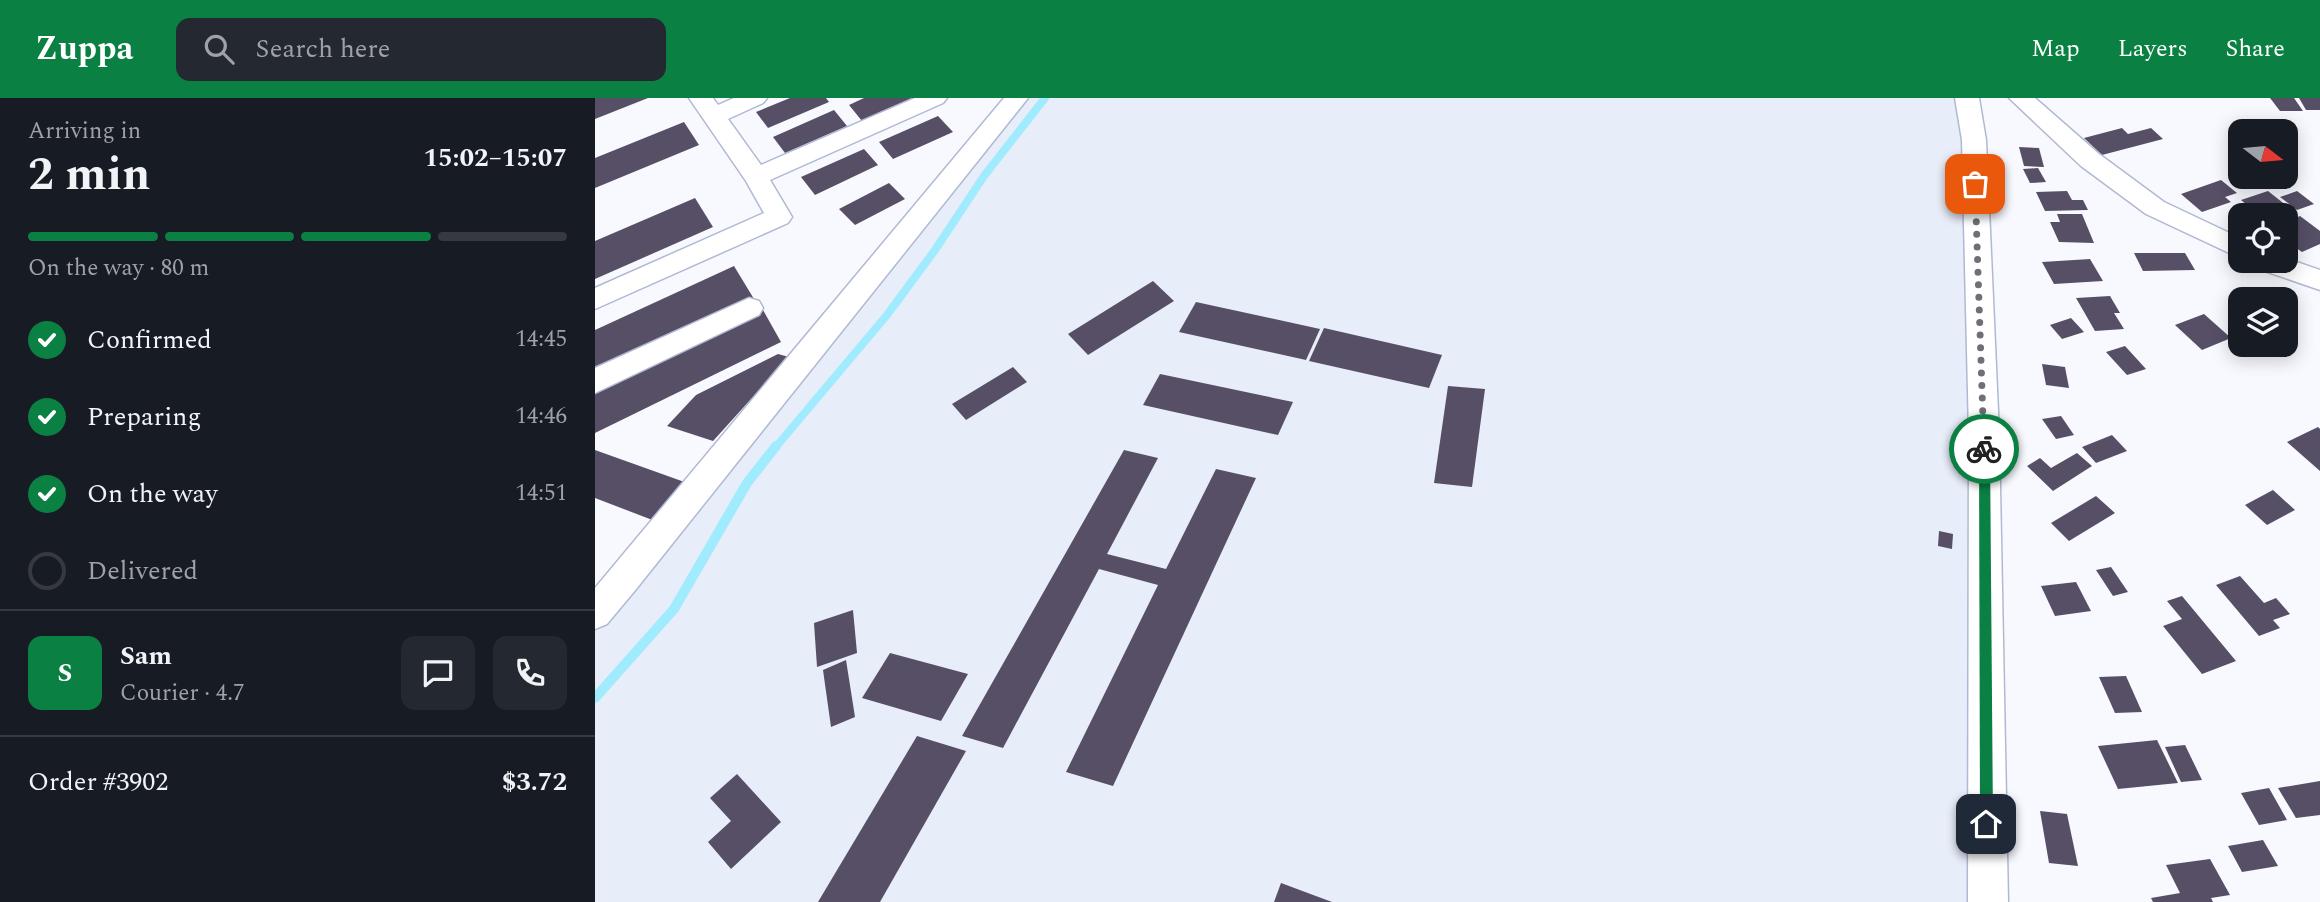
<!DOCTYPE html>
<meta charset="utf-8">
<style>
body{margin:0;font-family:Spectral,serif;background:#242831;color:#f1f3f6;height:100vh;display:flex;flex-direction:column;font-size:26px;white-space:nowrap}
*{box-sizing:border-box;margin:0}
p{font-size:23px;color:#9ea1a6}
.icon{flex:none;width:38px;height:38px;fill:none;stroke:currentColor;stroke-width:2;stroke-linecap:round;stroke-linejoin:round}
.map{position:relative;flex:1;overflow:hidden}
.side{display:flex;flex-direction:column;background:#171b24;width:595px}
.side>*{flex:none}
.needle{width:46px;rotate:106deg}
.controls{position:absolute;left:1633px;top:21px;display:grid;gap:14px}
.controls a{display:grid;place-items:center;width:70px;height:70px;border-radius:14px;background:#171b24;box-shadow:0 4px 18px #0003;font-size:35px}
.pin{position:absolute;display:grid;place-items:center;width:60px;height:60px;color:#fff;margin:-30px;border-radius:14px;box-shadow:0 4px 10px #0006}
.courier{position:absolute;display:grid;place-items:center;width:70px;height:70px;margin:-35px;border:5px solid #0b8043;border-radius:50%;background:#fff;color:#222;box-shadow:0 2px 9px #0007}
.head em{font-style:normal;font-weight:700}
.head div{display:flex;flex-direction:column-reverse}
.head{display:flex;align-items:center;justify-content:space-between;height:119px;padding:0 28px}
h1{font-size:46px;font-weight:700;line-height:52px}
.bar{display:grid;grid-template-columns:repeat(4,1fr);gap:10px 7px;align-content:center;height:84px;padding:0 28px}
.bar i{height:9px;border-radius:5px;background:#363941}
.bar .selected{background:#0b8043}
.bar p{grid-column:span 4}
.line{display:flex;align-items:center;gap:18px;padding:0 28px;border-top:2px solid #363941}
.line div{flex:1}
.round{display:grid;place-items:center;flex:none;width:74px;height:74px;border-radius:14px;background:#242831}
ol{padding:0 28px;list-style:none}
li{display:flex;align-items:center;gap:21px;height:77px}
li p{margin-inline-start:auto}
li .icon{padding:7px;border-radius:50%;background:#0b8043;color:#fff;stroke-width:4}
li:last-child{color:#9ea1a6}
li i{width:38px;height:38px;border:4px solid #363941;border-radius:50%}
header{display:flex;align-items:center;gap:42px;box-sizing:border-box;height:98px;padding:0 35px;background:#0b8043;color:#fff}
header strong{font-size:33px}
nav{display:flex;gap:38px;margin-inline-start:auto;font-size:24px}
.search{width:490px;height:63px;background:#242831;display:flex;align-items:center;gap:18px;box-sizing:border-box;padding:0 24px;border-radius:14px;color:#9ea1a6;font-size:26px}
main{display:flex;flex:1;min-height:0}
.map>svg:first-child{display:block}
</style>
<header>
<strong>Zuppa</strong>
<div class="search"><svg class="icon" aria-label="search" viewBox="0 0 24 24"><circle cx="10" cy="10" r="6"/><path d="M15 15l6 6"/></svg>Search here</div>
<nav><a>Map</a><a>Layers</a><a>Share</a></nav>
</header>
<main>
<section class="side">
<div class="head"><div><h1>2 min</h1><p>Arriving in</p></div><em>15:02–15:07</em></div>
<div class="bar"><i class="selected"></i><i class="selected"></i><i class="selected"></i><i></i><p>On the way · 80 m</p></div>
<ol>
<li><svg class="icon" aria-label="check" viewBox="0 0 24 24"><path d="M5 12l5 5 9-10"/></svg>Confirmed<p>14:45</p></li>
<li><svg class="icon" aria-label="check" viewBox="0 0 24 24"><path d="M5 12l5 5 9-10"/></svg>Preparing<p>14:46</p></li>
<li><svg class="icon" aria-label="check" viewBox="0 0 24 24"><path d="M5 12l5 5 9-10"/></svg>On the way<p>14:51</p></li>
<li><i></i>Delivered</li>
</ol>
<div class="line" style="height:126px"><b class="round" style="background:#0b8043;color:#fff">S</b><div><b>Sam</b><p>Courier · 4.7</p></div><a class="round"><svg class="icon" aria-label="chat" viewBox="0 0 24 24"><path d="M4 5h16v11H9l-5 4z"/></svg></a><a class="round"><svg class="icon" aria-label="phone" viewBox="0 0 24 24"><path d="M5 4h4l2 5-3 2q2 4 5 5l2-3 5 2v4C11 20 4 13 5 4z"/></svg></a></div>
<div class="line" style="height:91px"><div>Order #3902</div><b>$3.72</b></div>
</section>
<div class="map">
<svg width="1725" height="804" viewBox="0 0 1725 804">
<rect width="100%" height="100%" fill="#f8f9ff"/>
<polygon fill="#e8edfa" points="421,0 1372,0 1396,804 0,804 0,515"/>
<g fill="none" stroke-linecap="round" stroke-linejoin="round">
<polyline stroke="#a1ebfe" stroke-width="8" points="180,350 292,217 340,152 389,78 450,0"/>
<polyline stroke="#a1ebfe" stroke-width="10" points="0,600 79,511 152,385 181,348"/>
</g>
<g fill="#564f66">
<polygon points="0,0 53,0 0,21"/>
<polygon points="195,0 231,0 234,4 173,30 161,14"/>
<polygon points="269,0 318,0 267,23 254,7"/>
<polygon points="1675,0 1699,0 1708,13 1685,13"/>
<polygon points="1704,0 1725,0 1725,12 1711,12"/>
<polygon points="239,12 252,28 190,55 178,39"/>
<polygon points="343,18 358,34 298,61 284,44"/>
<polygon points="89,24 104,47 0,90 0,60"/>
<polygon points="1527,30 1533,36 1556,30 1568,41 1507,57 1489,40"/>
<polygon points="1424,49 1444,50 1449,69 1429,68"/>
<polygon points="269,51 283,67 220,97 206,79"/>
<polygon points="1443,70 1451,84 1435,85 1428,71"/>
<polygon points="1645,77 1663,79 1668,83 1649,88 1638,79"/>
<polygon points="1626,82 1642,95 1630,99 1636,104 1607,114 1586,96"/>
<polygon points="294,85 310,101 260,127 244,111"/>
<polygon points="1472,93 1477,102 1488,102 1493,112 1450,113 1441,94"/>
<polygon points="1673,93 1697,112 1681,117 1664,117 1646,102"/>
<polygon points="1702,93 1719,106 1702,112 1685,99"/>
<polygon points="100,100 118,129 0,181 0,143"/>
<polygon points="1462,116 1487,116 1499,145 1464,144 1455,124 1465,124"/>
<polygon points="1705,118 1725,133 1725,146 1707,154 1690,142 1690,125"/>
<polygon points="1539,155 1590,155 1600,172 1548,173"/>
<polygon points="1495,161 1508,183 1459,186 1447,164"/>
<polygon points="139,168 159,201 0,276 0,232"/>
<polygon points="558,183 579,203 493,257 473,236"/>
<polygon points="1515,198 1525,215 1519,215 1529,231 1500,233 1481,200"/>
<polygon points="601,204 725,231 711,262 584,234"/>
<polygon points="168,212 186,244 0,335 0,291"/>
<polygon points="1609,216 1636,240 1607,252 1580,227"/>
<polygon points="1476,220 1489,234 1467,241 1455,227"/>
<polygon points="729,230 847,257 834,290 714,263"/>
<polygon points="1530,248 1551,271 1532,277 1511,254"/>
<polygon points="183,256 194,259 118,343 72,328 101,297"/>
<polygon points="1447,266 1470,269 1474,290 1451,287"/>
<polygon points="418,269 432,284 371,322 357,306"/>
<polygon points="565,276 698,304 683,337 548,307"/>
<polygon points="853,288 890,291 877,389 839,385"/>
<polygon points="1466,318 1479,337 1461,341 1447,321"/>
<polygon points="1723,329 1725,331 1725,373 1692,344"/>
<polygon points="1517,337 1532,353 1501,365 1487,349"/>
<polygon points="0,352 95,386 60,423 0,400"/>
<polygon points="529,352 563,360 512,456 571,471 621,371 661,380 518,688 471,674 563,487 504,471 408,650 367,638"/>
<polygon points="1482,355 1497,368 1458,393 1432,368 1445,360 1456,370"/>
<polygon points="1678,392 1700,412 1672,427 1650,407"/>
<polygon points="1501,398 1520,415 1474,443 1456,425"/>
<polygon points="1344,433 1358,436 1357,451 1343,448"/>
<polygon points="1516,469 1533,494 1518,498 1501,472"/>
<polygon points="1645,478 1669,505 1681,500 1695,516 1678,522 1685,530 1664,538 1621,487"/>
<polygon points="1481,484 1496,513 1460,518 1446,488"/>
<polygon points="1587,498 1641,563 1607,576 1568,528 1587,521 1572,503"/>
<polygon points="258,512 262,555 222,569 219,525"/>
<polygon points="295,555 373,576 346,623 267,600"/>
<polygon points="251,562 260,619 236,629 228,572"/>
<polygon points="1531,578 1547,614 1520,615 1504,579"/>
<polygon points="322,638 371,653 285,804 223,804"/>
<polygon points="1562,642 1583,685 1523,691 1503,648"/>
<polygon points="1590,647 1607,682 1586,684 1570,649"/>
<polygon points="142,676 186,724 136,771 113,744 136,723 115,700"/>
<polygon points="1725,683 1725,717 1701,720 1683,690"/>
<polygon points="1674,690 1692,722 1664,727 1646,695"/>
<polygon points="1445,713 1472,716 1483,768 1454,765"/>
<polygon points="1668,742 1683,768 1647,774 1633,748"/>
<polygon points="1615,761 1635,797 1616,800 1618,804 1558,804 1556,800 1585,795 1571,767"/>
<polygon points="686,785 737,804 679,804"/>
</g>
<g fill="none" stroke-linecap="round" stroke-linejoin="round">
<defs>
<g id="street">
<polygon points="94,0 118,0 123,7 139,0 172,0 168,5 133,21 166,67 320,0 352,0 348,5 175,82 197,119 193,125 0,211 0,190 169,115 151,83"/>
<polygon points="409,0 433,0 42,490 12,526 0,531 0,490"/>
<polygon points="1360,0 1384,0 1391,42 1404,336 1413,804 1373,804 1374,336 1367,42"/>
<polygon points="1414,0 1440,0 1504,56 1569,104 1645,140 1645,160 1551,116 1486,68"/>
<polygon points="1690,160 1725,172 1725,192 1661,170 1657,163 1690,163"/>
<polygon points="154,200 164,203 168,210 164,217 0,295 0,270"/>
</g>
</defs>
<use href="#street" stroke="#b0b9d3" stroke-width="3"/>
<use href="#street" fill="#fff" fill-rule="evenodd"/>
</g>
<polygon fill="#0b8043" points="1389,347 1395,351 1398,726 1391,732 1385,726 1384,351"/>
<g fill="none" stroke-linecap="round" stroke-linejoin="round">
<polyline stroke="#6e7078" stroke-width="7" stroke-dasharray="0 12.6" points="1380,86 1389,351"/>
</g>
</svg>
<div class="controls">
<a><svg class="needle" viewBox="-14 -14 28 28"><path d="M0-13l5 13h-10z" fill="#e53935"/><path d="M0 13l5-13h-10z" fill="#9ea1a6"/></svg></a>
<a><svg class="icon" aria-label="locate" viewBox="0 0 24 24"><circle cx="12" cy="12" r="6"/><path d="M12 2v4M12 18v4M2 12h4M18 12h4"/></svg></a>
<a><svg class="icon" aria-label="layers" viewBox="0 0 24 24"><path d="M12 4l9 5-9 5-9-5zM3 14l9 5 9-5"/></svg></a>
</div>
<div class="pin" style="left:1380px;top:86px;background:#ea580c"><svg class="icon" aria-label="bag" viewBox="0 0 24 24"><path d="M5 8h14l-1 12H6zM9 8a3 3 0 0 1 6 0"/></svg></div>
<div class="pin" style="left:1391px;top:726px;background:#1f2937"><svg class="icon" aria-label="home" viewBox="0 0 24 24"><path d="M3 11l9-7 9 7M6 9v11h12V9"/></svg></div>
<div class="courier" style="left:1389px;top:351px"><svg class="icon" aria-label="bike" viewBox="0 0 24 24"><circle cx="6" cy="16" r="4"/><circle cx="18" cy="16" r="4"/><path d="M6 16l4-8h5l3 8M10 8l3 8H6M13 5h3"/></svg></div>
</div>
</main>
